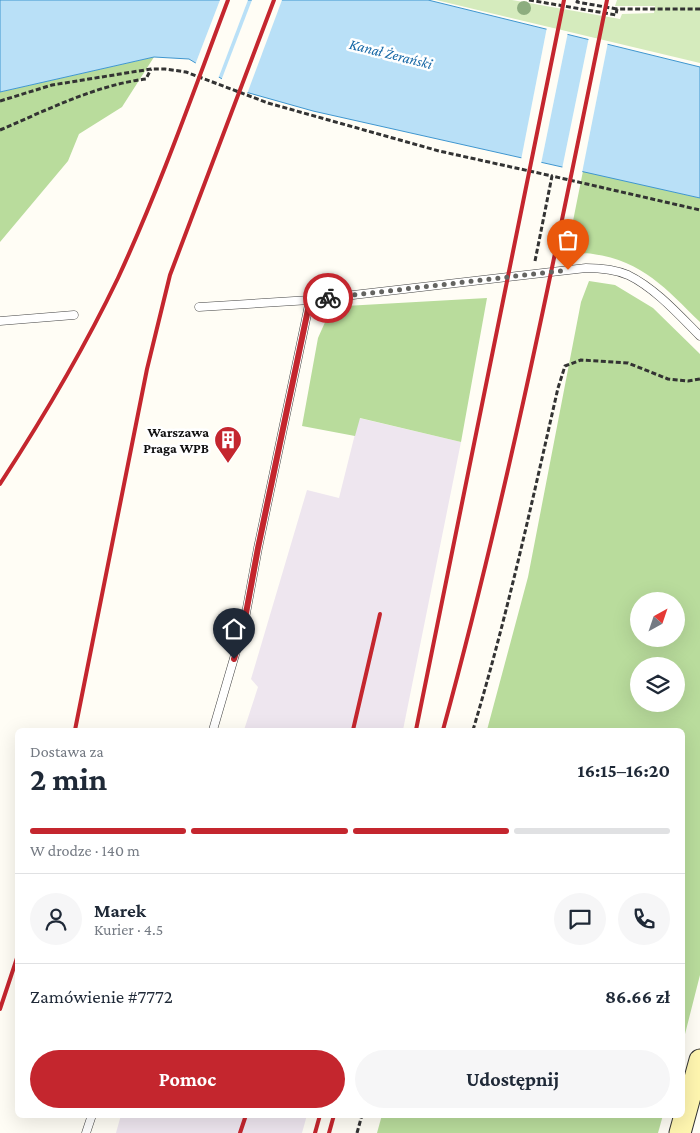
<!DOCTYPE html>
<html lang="pl">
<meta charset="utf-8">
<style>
body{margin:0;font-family:"Crimson Pro",serif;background:#f6f6f7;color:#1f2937;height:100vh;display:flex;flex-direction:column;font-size:19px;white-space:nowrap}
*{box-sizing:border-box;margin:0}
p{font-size:16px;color:#747a83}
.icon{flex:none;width:28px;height:28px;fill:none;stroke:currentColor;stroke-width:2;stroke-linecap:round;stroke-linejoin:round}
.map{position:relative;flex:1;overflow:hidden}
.side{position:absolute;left:15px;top:728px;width:670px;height:390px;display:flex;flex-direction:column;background:#fff;border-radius:8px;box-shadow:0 5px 20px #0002}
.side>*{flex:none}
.needle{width:32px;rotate:40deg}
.fabs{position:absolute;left:630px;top:592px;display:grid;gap:10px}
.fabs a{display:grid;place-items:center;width:55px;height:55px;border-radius:50%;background:#fff;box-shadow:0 5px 20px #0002;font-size:25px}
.pin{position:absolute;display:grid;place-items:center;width:42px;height:42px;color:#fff;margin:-51px -21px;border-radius:50% 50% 50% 0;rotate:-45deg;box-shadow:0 0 5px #0007}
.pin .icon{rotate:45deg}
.courier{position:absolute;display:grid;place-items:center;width:50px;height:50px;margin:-25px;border:4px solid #c4262e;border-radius:50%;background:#fff;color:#222;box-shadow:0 1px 6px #0007}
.overview em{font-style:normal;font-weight:700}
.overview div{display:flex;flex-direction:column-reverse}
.overview{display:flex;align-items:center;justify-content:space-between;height:85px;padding:0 15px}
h1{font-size:32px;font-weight:700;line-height:38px}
.bar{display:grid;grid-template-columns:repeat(4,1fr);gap:8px 5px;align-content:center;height:60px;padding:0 15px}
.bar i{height:6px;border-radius:4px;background:#e0e1e3}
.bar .current{background:#c4262e}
.bar p{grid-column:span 4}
.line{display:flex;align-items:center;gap:12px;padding:0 15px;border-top:1px solid #e0e1e3}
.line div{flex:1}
.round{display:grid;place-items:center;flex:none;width:52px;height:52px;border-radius:26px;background:#f6f6f7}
.primary-button{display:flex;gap:10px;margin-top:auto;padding:10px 15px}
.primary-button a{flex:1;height:58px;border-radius:30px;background:#c4262e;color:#fff;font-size:20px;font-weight:700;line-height:58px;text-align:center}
.primary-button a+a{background:#f6f6f7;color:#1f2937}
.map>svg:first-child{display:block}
</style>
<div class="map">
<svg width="700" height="1133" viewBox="0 0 700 1133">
<rect width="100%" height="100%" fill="#fffdf5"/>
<g fill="#eee6ef">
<polygon points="359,418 461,442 403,730 244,730 258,687 251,679 307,490 339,498"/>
<polygon points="121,1115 307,1115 302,1133 116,1133"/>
</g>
<polygon fill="#d5ebbd" points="436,0 512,0 620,19 622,14 654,13 655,6 615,6 617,0 700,0 700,63"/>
<g fill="#b9dc9c" fill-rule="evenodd">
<polygon points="154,57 122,107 79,134 68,161 0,242 0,92"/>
<path d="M583,171L700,198V322C666,289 643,261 593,254C585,252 575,255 566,256Z"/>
<path d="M589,281L615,285L653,308L700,354V975L683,1042L682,730H487L528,577L581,302ZM639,601H676V639H639ZM639,666H676V704H639Z"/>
<polygon points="487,298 461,442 360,418 355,436 302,426 318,338 330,311 345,306"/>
<polygon points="382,1115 663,1115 658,1133 377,1133"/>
</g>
<polygon fill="#b9e0f7" stroke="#3f96cf" points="0,0 428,0 700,67 700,198 313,111 242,91 189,59 154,57 0,92"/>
<g fill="#fffdf5">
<polygon points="220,0 248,0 218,79 195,65"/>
<polygon points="252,0 282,0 247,94 221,81"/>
<polygon points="547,27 568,32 541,164 521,160"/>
<polygon points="589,37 608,42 582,173 562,169"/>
</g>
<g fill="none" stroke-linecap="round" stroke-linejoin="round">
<defs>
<g id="service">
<path d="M199,307L310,300L586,268C600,268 614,269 628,275C655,288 679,315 700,336"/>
<polyline points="0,321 74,315"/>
<polyline points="213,730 244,624 258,548 310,300"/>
<polyline points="86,1133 92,1115"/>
</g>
<polyline id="secondary" points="680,1133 700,1060"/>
</defs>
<use href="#service" stroke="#444" stroke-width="9"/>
<use href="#secondary" stroke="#333" stroke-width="23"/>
<g stroke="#333" stroke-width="3" stroke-dasharray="5 2.5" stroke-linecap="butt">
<polyline points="529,0 616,15 617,9 700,9"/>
<polyline points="578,0 577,2 617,9"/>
<polyline points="0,101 52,85 151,69 165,69 186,72 268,103 439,151 552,176"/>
<path d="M0,130C47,110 96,85 146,79L151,69"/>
<polyline points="535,261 552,176 700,210"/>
<path d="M473,730C507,617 532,502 558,388L565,366L581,360L628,363L668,379L688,381L700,379"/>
<polyline points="357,1133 362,1115"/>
</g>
<use href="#service" stroke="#fff" stroke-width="8"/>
<use href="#secondary" stroke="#fff6b0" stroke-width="21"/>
<g stroke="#c4262e" stroke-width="4">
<path d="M0,484C43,418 84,349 118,278C160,187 193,93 228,0"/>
<polyline points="75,730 147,369 170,275 274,0"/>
<polyline points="353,730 380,614"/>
<polyline points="416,730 564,0"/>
<path d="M443,730C509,489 557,245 607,0"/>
<polyline points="0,1009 18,955"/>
<polyline points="240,1133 246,1115"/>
<polyline points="315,1133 320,1115"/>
<polyline points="329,1133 334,1115"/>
</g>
</g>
<circle fill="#8dad7f" cx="524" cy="8" r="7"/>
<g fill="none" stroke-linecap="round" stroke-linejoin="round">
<polyline stroke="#646461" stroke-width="5" stroke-dasharray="0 9" points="328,298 568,270"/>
<polyline stroke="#c4262e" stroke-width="6" points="234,659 244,624 258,548 310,300 328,298"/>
</g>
<defs>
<symbol id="building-pin" viewBox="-11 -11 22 30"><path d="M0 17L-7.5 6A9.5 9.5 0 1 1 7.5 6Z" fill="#c4262e" stroke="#fff"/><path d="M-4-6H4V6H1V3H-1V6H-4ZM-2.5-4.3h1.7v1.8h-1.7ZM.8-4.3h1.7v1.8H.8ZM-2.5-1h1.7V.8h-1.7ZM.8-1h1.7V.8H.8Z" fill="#fff"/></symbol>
</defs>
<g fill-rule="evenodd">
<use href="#building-pin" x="212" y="424" width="32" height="43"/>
</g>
<g text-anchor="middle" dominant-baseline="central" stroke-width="5" stroke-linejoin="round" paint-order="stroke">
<g font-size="14" font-weight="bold" fill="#111" stroke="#fff" text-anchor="end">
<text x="209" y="432">Warszawa<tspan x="209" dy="16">Praga WPB</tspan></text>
</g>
<g font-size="15" font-style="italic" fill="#1768a6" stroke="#fff">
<text transform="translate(391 54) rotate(14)">Kanał Żerański</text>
</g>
</g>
</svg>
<div class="fabs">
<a><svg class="needle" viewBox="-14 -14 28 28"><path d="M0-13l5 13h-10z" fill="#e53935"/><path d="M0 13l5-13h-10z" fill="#747a83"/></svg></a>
<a><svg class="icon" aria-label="layers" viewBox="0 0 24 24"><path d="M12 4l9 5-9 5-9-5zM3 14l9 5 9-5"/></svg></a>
</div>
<div class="pin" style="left:568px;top:270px;background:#ea580c"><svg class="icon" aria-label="bag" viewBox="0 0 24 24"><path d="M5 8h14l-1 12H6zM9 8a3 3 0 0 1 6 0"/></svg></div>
<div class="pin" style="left:234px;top:659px;background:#1f2937"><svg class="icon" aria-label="home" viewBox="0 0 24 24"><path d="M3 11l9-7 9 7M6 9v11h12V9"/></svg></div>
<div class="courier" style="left:328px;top:298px"><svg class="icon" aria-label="bike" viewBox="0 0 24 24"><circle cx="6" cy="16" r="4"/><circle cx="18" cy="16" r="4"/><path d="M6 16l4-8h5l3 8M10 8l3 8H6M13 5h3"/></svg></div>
<section class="side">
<div class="overview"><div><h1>2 min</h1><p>Dostawa za</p></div><em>16:15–16:20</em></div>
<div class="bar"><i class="current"></i><i class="current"></i><i class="current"></i><i></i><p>W drodze · 140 m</p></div>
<div class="line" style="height:90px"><a class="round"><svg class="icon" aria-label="person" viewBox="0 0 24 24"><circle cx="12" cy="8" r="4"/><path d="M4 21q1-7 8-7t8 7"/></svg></a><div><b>Marek</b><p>Kurier · 4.5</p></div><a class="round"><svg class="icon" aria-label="chat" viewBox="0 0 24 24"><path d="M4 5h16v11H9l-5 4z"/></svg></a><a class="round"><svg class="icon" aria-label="phone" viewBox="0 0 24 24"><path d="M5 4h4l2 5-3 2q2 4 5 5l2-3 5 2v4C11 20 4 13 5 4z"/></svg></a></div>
<div class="line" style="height:65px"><div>Zamówienie #7772</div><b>86.66 zł</b></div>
<div class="primary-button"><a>Pomoc</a><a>Udostępnij</a></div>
</section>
</div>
